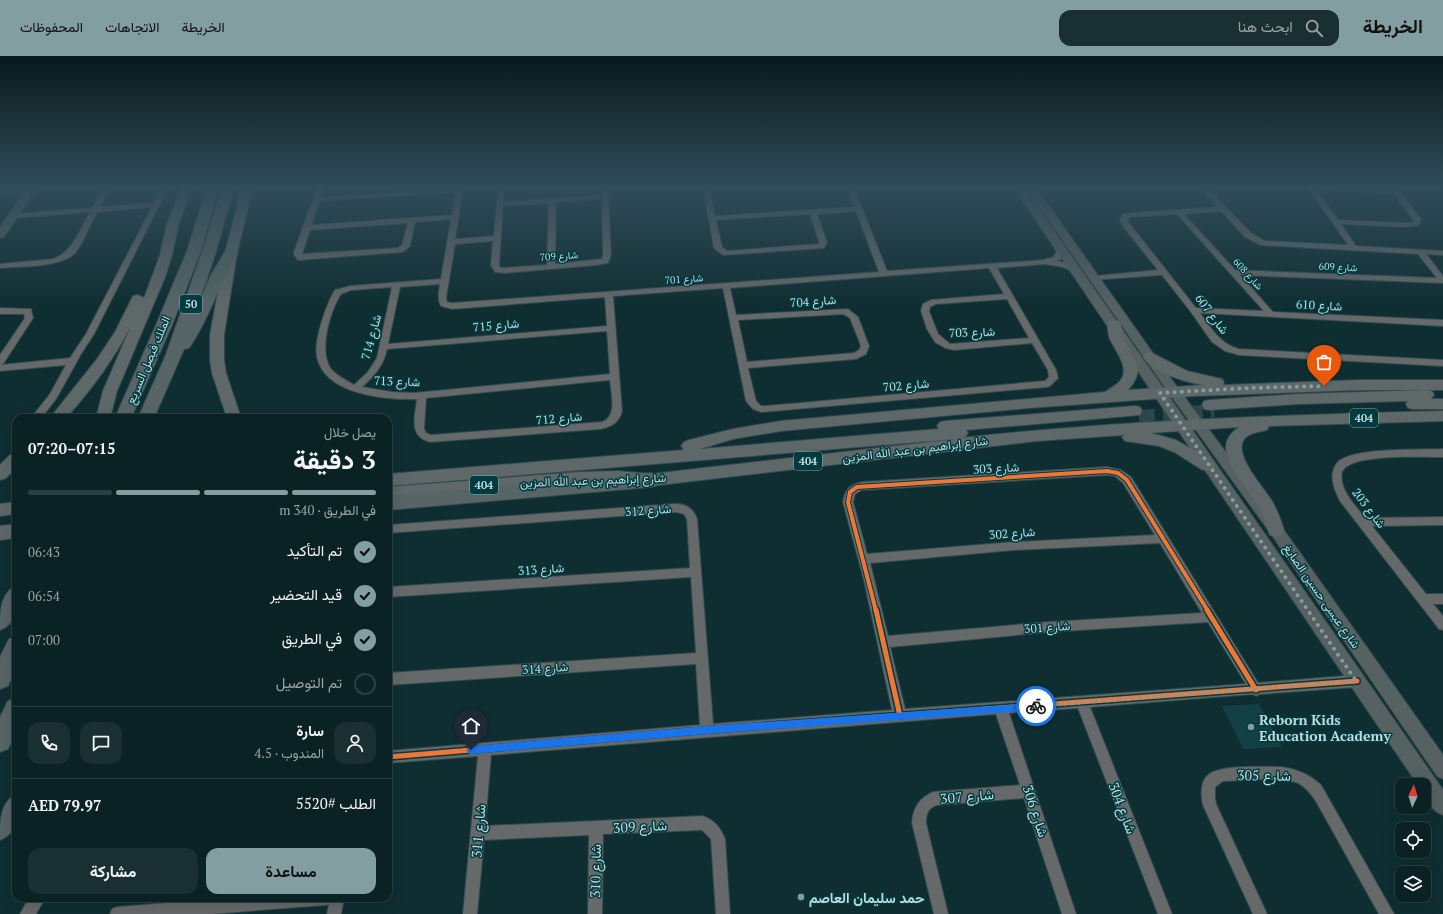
<!DOCTYPE html>
<html lang="ar">
<meta charset="utf-8">
<style>
body{margin:0;font-family:"PT Serif",Vazirmatn,serif;background:#192f32;color:#f1f3f6;direction:rtl;height:100vh;display:flex;flex-direction:column;font-size:15px;white-space:nowrap}
*{box-sizing:border-box;margin:0}
p{font-size:13px;color:#9aa4a7}
.icon{flex:none;width:22px;height:22px;fill:none;stroke:currentColor;stroke-width:2;stroke-linecap:round;stroke-linejoin:round}
.map{position:relative;flex:1;overflow:hidden;direction:ltr}
.side{position:absolute;left:12px;top:358px;width:380px;height:488px;display:flex;flex-direction:column;background:#0b2225;border-radius:12px;box-shadow:0 4px 16px #0002,0 0 0 1px #2b3f42;direction:rtl}
.side>*{flex:none}
.needle{width:26px;rotate:4deg}
.controls{position:absolute;left:1395px;top:722px;display:grid;gap:8px}
.controls a{display:grid;place-items:center;width:36px;height:36px;border-radius:8px;background:#0b2225;box-shadow:0 4px 16px #0002,0 0 0 1px #2b3f42;font-size:20px}
.pin{position:absolute;display:grid;place-items:center;width:34px;height:34px;color:#fff;margin:-41px -17px;border-radius:50% 50% 50% 0;rotate:-45deg;box-shadow:0 0 4px #0007}
.pin .icon{rotate:45deg}
.courier{position:absolute;display:grid;place-items:center;width:40px;height:40px;margin:-20px;border:3px solid #1a73e8;border-radius:50%;background:#fff;color:#222;box-shadow:0 1px 5px #0007}
.overview em{font-style:normal;font-weight:700}
.overview div{display:flex;flex-direction:column-reverse}
.overview{display:flex;align-items:center;justify-content:space-between;height:68px;padding:0 16px}
h1{font-size:26px;font-weight:700;line-height:30px}
.bar{display:grid;grid-template-columns:repeat(4,1fr);gap:6px 4px;align-content:center;height:48px;padding:0 16px}
.bar i{height:5px;border-radius:3px;background:#2b3f42}
.bar .on{background:#839ea1}
.bar p{grid-column:span 4}
.line{display:flex;align-items:center;gap:10px;padding:0 16px;border-top:1px solid #2b3f42}
.line div{flex:1}
.round{display:grid;place-items:center;flex:none;width:42px;height:42px;border-radius:12px;background:#192f32}
ol{padding:0 16px;list-style:none}
li{display:flex;align-items:center;gap:12px;height:44px}
li p{margin-inline-start:auto}
li .icon{padding:4px;border-radius:50%;background:#839ea1;color:#111;stroke-width:4}
li:last-child{color:#9aa4a7}
li i{width:22px;height:22px;border:2px solid #2b3f42;border-radius:50%}
.action{display:flex;gap:8px;margin-top:auto;padding:8px 16px}
.action a{flex:1;height:46px;border-radius:12px;background:#839ea1;color:#111;font-size:16px;font-weight:700;line-height:46px;text-align:center}
.action a+a{background:#192f32;color:#f1f3f6}
header{display:flex;align-items:center;gap:24px;box-sizing:border-box;height:56px;padding:0 20px;background:#839ea1;color:#111}
header strong{font-size:19px}
nav{display:flex;gap:22px;margin-inline-start:auto;font-size:14px}
.search{width:280px;height:36px;background:#192f32;display:flex;align-items:center;gap:10px;box-sizing:border-box;padding:0 14px;border-radius:12px;color:#9aa4a7;font-size:15px}
.map>svg:first-child{display:block}
</style>
<header>
<strong>الخريطة</strong>
<div class="search"><svg class="icon" aria-label="search" viewBox="0 0 24 24"><circle cx="10" cy="10" r="6"/><path d="M15 15l6 6"/></svg>ابحث هنا</div>
<nav><a>الخريطة</a><a>الاتجاهات</a><a>المحفوظات</a></nav>
</header>
<div class="map">
<svg width="1443" height="858" viewBox="0 0 1443 858">
<rect width="100%" height="100%" fill="#0f2e31"/>
<polygon fill="#124145" points="1259,648 1282,691 1243,693 1222,650"/>
<g fill="none" stroke-linecap="round" stroke-linejoin="round">
<polyline stroke="#2a484b" stroke-width="16" stroke-dasharray="16 8" stroke-linecap="butt" points="1139,362 1214,356"/>
<defs>
<g id="street">
<path d="M103,132H110L100,151L154,147L161,132H168L94,278L81,298L56,343L41,362H31L50,338L66,309L0,315V309L70,302L86,278L152,151L97,156C91,167 83,188 75,197C61,212 20,210 0,212V208L53,203C73,196 80,173 90,156L13,162L9,160L13,158L92,152Z"/>
<path d="M317,132H324L321,141L463,132L455,183L494,180L498,132H504L503,146L602,139V132H608L611,199L608,207L596,209L504,217L495,216L491,209L493,185L455,188L446,242L447,246L452,247L879,216L856,155L817,158L827,186L824,192L723,199L714,192L703,132H709L715,160L854,151L847,132H854L887,215L1043,204L1054,201L1058,191H1061L1065,193L1060,204L1055,205L1068,207L1081,216L1077,218L1063,211L1045,208L997,212L1056,314L1058,322L1050,330L1047,331L761,356L753,353L746,345L723,232L613,240L622,355C619,367 611,371 600,373L430,386C408,380 415,361 417,343C386,344 325,339 317,301C315,290 318,279 321,268C325,256 328,245 335,234L350,230L441,223L451,163L415,166L410,190L403,196L298,204L294,199V196ZM456,136L452,159L311,169L320,145ZM602,143L603,199L602,203L555,208L556,146ZM549,147L547,209L501,212L499,209L503,150ZM810,158L819,186L818,188L727,195L722,191L716,164ZM408,167L402,189L398,192L302,198L310,174ZM989,212L1004,238L931,244L923,248L921,255L927,273L935,286L945,292L954,294L1032,287L1048,314L1049,321L1045,325L766,350H761L756,345L748,312L856,303L866,298L869,290L858,261L848,253L736,259L730,232ZM440,228C439,236 437,242 441,250L452,253L605,241L607,270L388,288L400,231ZM392,231L377,302L368,316L354,329C346,324 337,320 331,313C318,295 330,255 341,238L351,234ZM1007,243L1029,282L950,288L938,278L929,255L930,251L936,248ZM843,258L850,262L861,290L859,294L854,297L747,306L738,264ZM607,275L610,318L414,337L392,336L362,331C374,320 384,309 387,293ZM610,324C611,338 618,360 602,366L431,379L426,377L424,373L426,342Z"/>
<path d="M1200,132H1207L1251,177L1265,185L1348,189L1308,132H1315L1338,164L1407,167L1413,166V163L1393,137L1322,134L1319,132H1397L1421,163L1419,169L1407,171L1341,168L1356,190L1443,195V199L1426,198L1443,220V227L1240,219L1273,256L1443,264V270L1200,257C1211,272 1220,288 1239,293L1443,304V310L1239,299L1225,295L1212,286L1191,256L1162,219L1092,224L1091,222L1095,220L1158,214L1122,169L1120,163L1123,158L1131,157L1217,151ZM1221,155L1245,181L1261,189L1418,198L1437,222L1235,214L1184,158ZM1177,158L1264,255L1196,252L1129,167L1128,163L1131,161Z"/>
<polygon points="30,133 33,135 32,136 0,138 0,134"/>
<polygon points="0,252 31,253 33,262 3,308 0,309 0,299 25,262 24,258 0,258"/>
<path d="M1443,393V401C1425,401 1348,397 1342,416C1338,433 1356,450 1365,462L1443,461V469L1372,470L1426,538H1443V548H1433L1443,560V574L1439,573L1340,445C1334,433 1328,419 1337,407C1351,391 1421,394 1443,393Z"/>
<path d="M1107,411L1121,414L1131,421L1258,627L1357,619L1361,621L1363,625L1361,629L1357,631L1260,638L1256,640L1253,638L1090,651L1172,858H1158L1078,652L1009,657L1076,858H1062L1024,742L938,749C928,751 926,758 926,767L948,858H934L912,767C913,752 919,742 933,736L1020,729L996,658L491,699L485,770L703,760C715,765 720,771 725,783L730,858H716L711,783L702,774L603,778L602,858H588L589,779L484,784L477,858H463L478,700L388,707V695L700,669L696,608L388,629V617L696,597L691,521L388,541V531L690,512L687,463L684,458L676,456L388,477V469L673,448C685,447 693,452 697,463L713,668L892,654L864,524L843,446C845,434 849,429 862,426ZM1107,419L1115,420L1123,427L1155,479L1014,486L867,498L853,446L855,438L862,434ZM1160,487L1202,557L1049,566L888,580L870,507L1014,494ZM1208,566L1246,628L905,653L890,591L1049,576Z"/>
<path d="M1281,711C1297,713 1309,718 1321,729L1394,858H1379L1317,747C1312,739 1306,731 1298,727C1281,720 1242,725 1223,725L1215,731V742L1216,748L1267,858H1253L1203,749C1201,741 1200,726 1208,719C1221,708 1264,711 1281,711Z"/>
<polygon points="29,842 45,842 36,858 20,858"/>
<polygon points="232,842 344,842 341,858 327,858 329,848 325,849 211,858 110,858 112,853 117,851"/>
</g>
<g id="secondary">
<polygon points="27,132 37,132 4,181 0,182 0,171"/>
<path d="M1014,132H1024L1443,734V759C1431,755 1424,741 1424,729H1418Z"/>
<polygon points="1026,132 1036,132 1172,324 1281,470 1443,699 1443,723 1437,720 1271,478 1164,330"/>
</g>
<g id="primary">
<path d="M181,132H192L179,167L172,199L165,221L117,335L110,362H96L103,335L131,270C114,303 91,334 66,362H50L97,303L115,276L133,240L138,239L144,242L160,199L167,167Z"/>
<polygon points="242,132 253,132 237,197 224,279 224,304 226,317 241,362 227,362 212,317 210,304 210,279 225,197"/>
<path d="M1114,264L1119,265C1122,270 1122,277 1124,283C1134,306 1147,312 1128,334L1204,329C1187,327 1152,316 1143,301L1145,298L1150,296L1187,315L1222,323L1224,326L1223,329L1360,324H1443V334H1360L1194,340L1029,352L781,375L733,383L700,393L939,373L937,370L940,366L945,365L1135,350L1140,351L1142,355L1140,359L966,374L968,377L965,381L961,382C1121,364 1282,359 1443,355V365L1269,370L1267,374C1259,376 1247,377 1243,385C1235,401 1264,432 1272,445C1277,454 1281,464 1284,474L1282,479L1276,481L1270,479C1266,471 1264,461 1260,453C1250,436 1226,411 1226,391C1226,382 1232,376 1239,371L1151,377L1176,384L1213,405L1215,409L1213,413L1207,415L1201,413L1174,396L1159,390L1125,385L1122,381L1124,379L1037,385L651,430L618,427L579,428L388,443V431L579,416L618,415L651,418L956,383L388,430V418L684,394L681,390L684,386L689,384L733,373L781,365L1105,336C1111,332 1119,328 1122,322C1129,309 1113,292 1109,281C1108,277 1108,272 1107,268L1109,265Z"/>
<polygon points="1427,334 1432,335 1434,339 1431,343 1443,343 1443,353 1413,353 1408,352 1406,348 1408,345 1298,348 1209,354 1204,353 1202,349 1204,345 1209,344 1298,338"/>
<polygon points="16,397 16,412 6,422 0,424 0,409 10,399"/>
<polygon points="16,446 16,458 0,460 0,448"/>
<polygon points="16,468 16,482 0,484 0,470"/>
</g>
<g id="highway">
<polygon points="207,132 219,132 201,195 172,269 131,362 115,362 156,269 187,195"/>
<path d="M222,132H234L215,199L198,249L211,219L226,194H236L238,197C219,227 210,262 189,292L184,293L154,362H138L165,301L201,199Z"/>
<polygon points="651,417 657,419 660,424 657,429 651,431 388,454 388,440"/>
<path d="M16,530C16,547 19,567 0,574C0,557 0,537 16,530Z"/>
<polygon points="16,581 16,612 8,630 0,633 0,601 9,583"/>
<polygon points="16,642 16,676 8,693 0,696 0,661 8,645"/>
<path d="M16,738C16,758 21,775 0,784C0,765 0,747 16,738Z"/>
</g>
</defs>
<use href="#street" stroke="#324a4e" stroke-width="2"/>
<use href="#secondary" stroke="#324a4e" stroke-width="2"/>
<use href="#primary" stroke="#324a4e" stroke-width="2"/>
<use href="#highway" stroke="#324a4e" stroke-width="2"/>
<use href="#street" fill="#656969" fill-rule="evenodd"/>
<use href="#secondary" fill="#566162" fill-rule="evenodd"/>
<use href="#primary" fill="#5e6869" fill-rule="evenodd"/>
<use href="#highway" fill="#576566" fill-rule="evenodd"/>
<defs>
<polyline id="cycleway-far1" points="876,555 848,446 850,436 857,431 1107,415 1118,417 1127,424 1208,555"/>
<g id="cycleway">
<polyline points="876,554 900,660"/>
<polyline points="1207,554 1256,634"/>
<polyline points="388,701 707,674 1357,625"/>
</g>
</defs>
<use href="#cycleway-far1" stroke="#003b40" stroke-width="6"/>
<use href="#cycleway" stroke="#003b40" stroke-width="8"/>
<use href="#cycleway-far1" stroke="#f07635" stroke-width="4"/>
<use href="#cycleway" stroke="#f07635" stroke-width="5"/>
</g>
<linearGradient id="sky" x2="0" y2="1"><stop stop-color="#08191b"/><stop offset="0.52" stop-color="#314c5a"/><stop offset="1" stop-color="#314c5a" stop-opacity="0"/></linearGradient>
<rect width="1443" height="252" fill="url(#sky)"/>
<polygon fill="#1a73e8" points="1036,647 1040,650 1036,654 707,678 471,698 468,697 467,694 468,691 471,690 707,670"/>
<g fill="none" stroke-linecap="round" stroke-linejoin="round">
<polyline stroke="#839ea1" stroke-width="4" stroke-dasharray="0 7.2" points="1036,650 1356,625 1160,337 1249,332 1324,330"/>
</g>
<g fill="#839ea1" stroke="#003b40" stroke-width="1.5">
<circle cx="1251" cy="671" r="4"/>
<circle cx="801" cy="841" r="4"/>
</g>
<g text-anchor="middle" dominant-baseline="central" stroke-width="3" stroke-linejoin="round" paint-order="stroke">
<g font-size="10" fill="#c1dadd" stroke="#003b40">
<text transform="translate(559 200) rotate(-4)">شارع 709</text>
<text transform="translate(1338 211) rotate(3)">شارع 609</text>
<text transform="translate(1248 218) rotate(48)">شارع 608</text>
<text transform="translate(684 223) rotate(-4)">شارع 701</text>
</g>
<g fill="#003b40" stroke="#87aaae" stroke-width="1">
<rect x="180" y="239" width="22" height="18" rx="3"/>
<rect x="1350" y="353" width="28" height="18" rx="3"/>
<rect x="794" y="396" width="28" height="18" rx="3"/>
<rect x="470" y="420" width="28" height="18" rx="3"/>
</g>
<g font-size="11" font-weight="bold" fill="#c1dadd">
<text x="191" y="248">50</text>
<text x="1364" y="362">404</text>
<text x="808" y="405">404</text>
<text x="484" y="429">404</text>
</g>
<g font-size="12" fill="#c1dadd" stroke="#003b40">
<text transform="translate(813 245) rotate(-4)">شارع 704</text>
<text transform="translate(1319 249) rotate(3)">شارع 610</text>
<text transform="translate(1212 258) rotate(53)">شارع 607</text>
<text transform="translate(496 269) rotate(-5)">شارع 715</text>
<text transform="translate(972 276) rotate(-2)">شارع 703</text>
<text transform="translate(371 281) rotate(-75)">شارع 714</text>
<text transform="translate(148 304) rotate(-67)">الملك فيصل السريع</text>
<text transform="translate(397 325) rotate(2)">شارع 713</text>
<text transform="translate(906 329) rotate(-5)">شارع 702</text>
<text transform="translate(559 362) rotate(-5)">شارع 712</text>
<text transform="translate(915 393) rotate(-7)">شارع إبراهيم بن عبد الله المزين</text>
<text transform="translate(996 412) rotate(-3)">شارع 303</text>
<text transform="translate(593 424) rotate(-2)">شارع إبراهيم بن عبد الله المزين</text>
<text transform="translate(1369 452) rotate(53)">شارع 203</text>
<text transform="translate(648 454) rotate(-4)">شارع 312</text>
<text transform="translate(1012 477) rotate(-4)">شارع 302</text>
<text transform="translate(541 513) rotate(-4)">شارع 313</text>
<text transform="translate(1322 540) rotate(55)">شارع عيسى حسين الصايغ</text>
<text transform="translate(1047 571) rotate(-4)">شارع 301</text>
<text transform="translate(545 612) rotate(-4)">شارع 314</text>
</g>
<g font-size="14" font-weight="bold" fill="#c1dadd" stroke="#003b40" text-anchor="start">
<text x="1259" y="663">Reborn Kids<tspan x="1259" dy="16">Education Academy</tspan></text>
<text x="809" y="841">حمد سليمان العاصم</text>
</g>
<g font-size="14" fill="#c1dadd" stroke="#003b40">
<text transform="translate(1264 719) rotate(1)">شارع 305</text>
<text transform="translate(967 740) rotate(-5)">شارع 307</text>
<text transform="translate(1123 752) rotate(69)">شارع 304</text>
<text transform="translate(1036 755) rotate(72)">شارع 306</text>
<text transform="translate(640 770) rotate(-3)">شارع 309</text>
<text transform="translate(478 775) rotate(-85)">شارع 311</text>
<text transform="translate(595 815) rotate(-89)">شارع 310</text>
</g>
</g>
</svg>
<div class="controls">
<a><svg class="needle" viewBox="-14 -14 28 28"><path d="M0-13l5 13h-10z" fill="#e53935"/><path d="M0 13l5-13h-10z" fill="#9aa4a7"/></svg></a>
<a><svg class="icon" aria-label="locate" viewBox="0 0 24 24"><circle cx="12" cy="12" r="6"/><path d="M12 2v4M12 18v4M2 12h4M18 12h4"/></svg></a>
<a><svg class="icon" aria-label="layers" viewBox="0 0 24 24"><path d="M12 4l9 5-9 5-9-5zM3 14l9 5 9-5"/></svg></a>
</div>
<div class="pin" style="left:1324px;top:330px;background:#ea580c"><svg class="icon" aria-label="bag" viewBox="0 0 24 24"><path d="M5 8h14l-1 12H6zM9 8a3 3 0 0 1 6 0"/></svg></div>
<div class="pin" style="left:471px;top:694px;background:#1f2937"><svg class="icon" aria-label="home" viewBox="0 0 24 24"><path d="M3 11l9-7 9 7M6 9v11h12V9"/></svg></div>
<div class="courier" style="left:1036px;top:650px"><svg class="icon" aria-label="bike" viewBox="0 0 24 24"><circle cx="6" cy="16" r="4"/><circle cx="18" cy="16" r="4"/><path d="M6 16l4-8h5l3 8M10 8l3 8H6M13 5h3"/></svg></div>
<section class="side">
<div class="overview"><div><h1>3 دقيقة</h1><p>يصل خلال</p></div><em>07:15–07:20</em></div>
<div class="bar"><i class="on"></i><i class="on"></i><i class="on"></i><i></i><p>في الطريق · 340 m</p></div>
<ol>
<li><svg class="icon" aria-label="check" viewBox="0 0 24 24"><path d="M5 12l5 5 9-10"/></svg>تم التأكيد<p>06:43</p></li>
<li><svg class="icon" aria-label="check" viewBox="0 0 24 24"><path d="M5 12l5 5 9-10"/></svg>قيد التحضير<p>06:54</p></li>
<li><svg class="icon" aria-label="check" viewBox="0 0 24 24"><path d="M5 12l5 5 9-10"/></svg>في الطريق<p>07:00</p></li>
<li><i></i>تم التوصيل</li>
</ol>
<div class="line" style="height:72px"><a class="round"><svg class="icon" aria-label="person" viewBox="0 0 24 24"><circle cx="12" cy="8" r="4"/><path d="M4 21q1-7 8-7t8 7"/></svg></a><div><b>سارة</b><p>المندوب · 4.5</p></div><a class="round"><svg class="icon" aria-label="chat" viewBox="0 0 24 24"><path d="M4 5h16v11H9l-5 4z"/></svg></a><a class="round"><svg class="icon" aria-label="phone" viewBox="0 0 24 24"><path d="M5 4h4l2 5-3 2q2 4 5 5l2-3 5 2v4C11 20 4 13 5 4z"/></svg></a></div>
<div class="line" style="height:52px"><div>الطلب #5520</div><b>AED 79.97</b></div>
<div class="action"><a>مساعدة</a><a>مشاركة</a></div>
</section>
</div>
